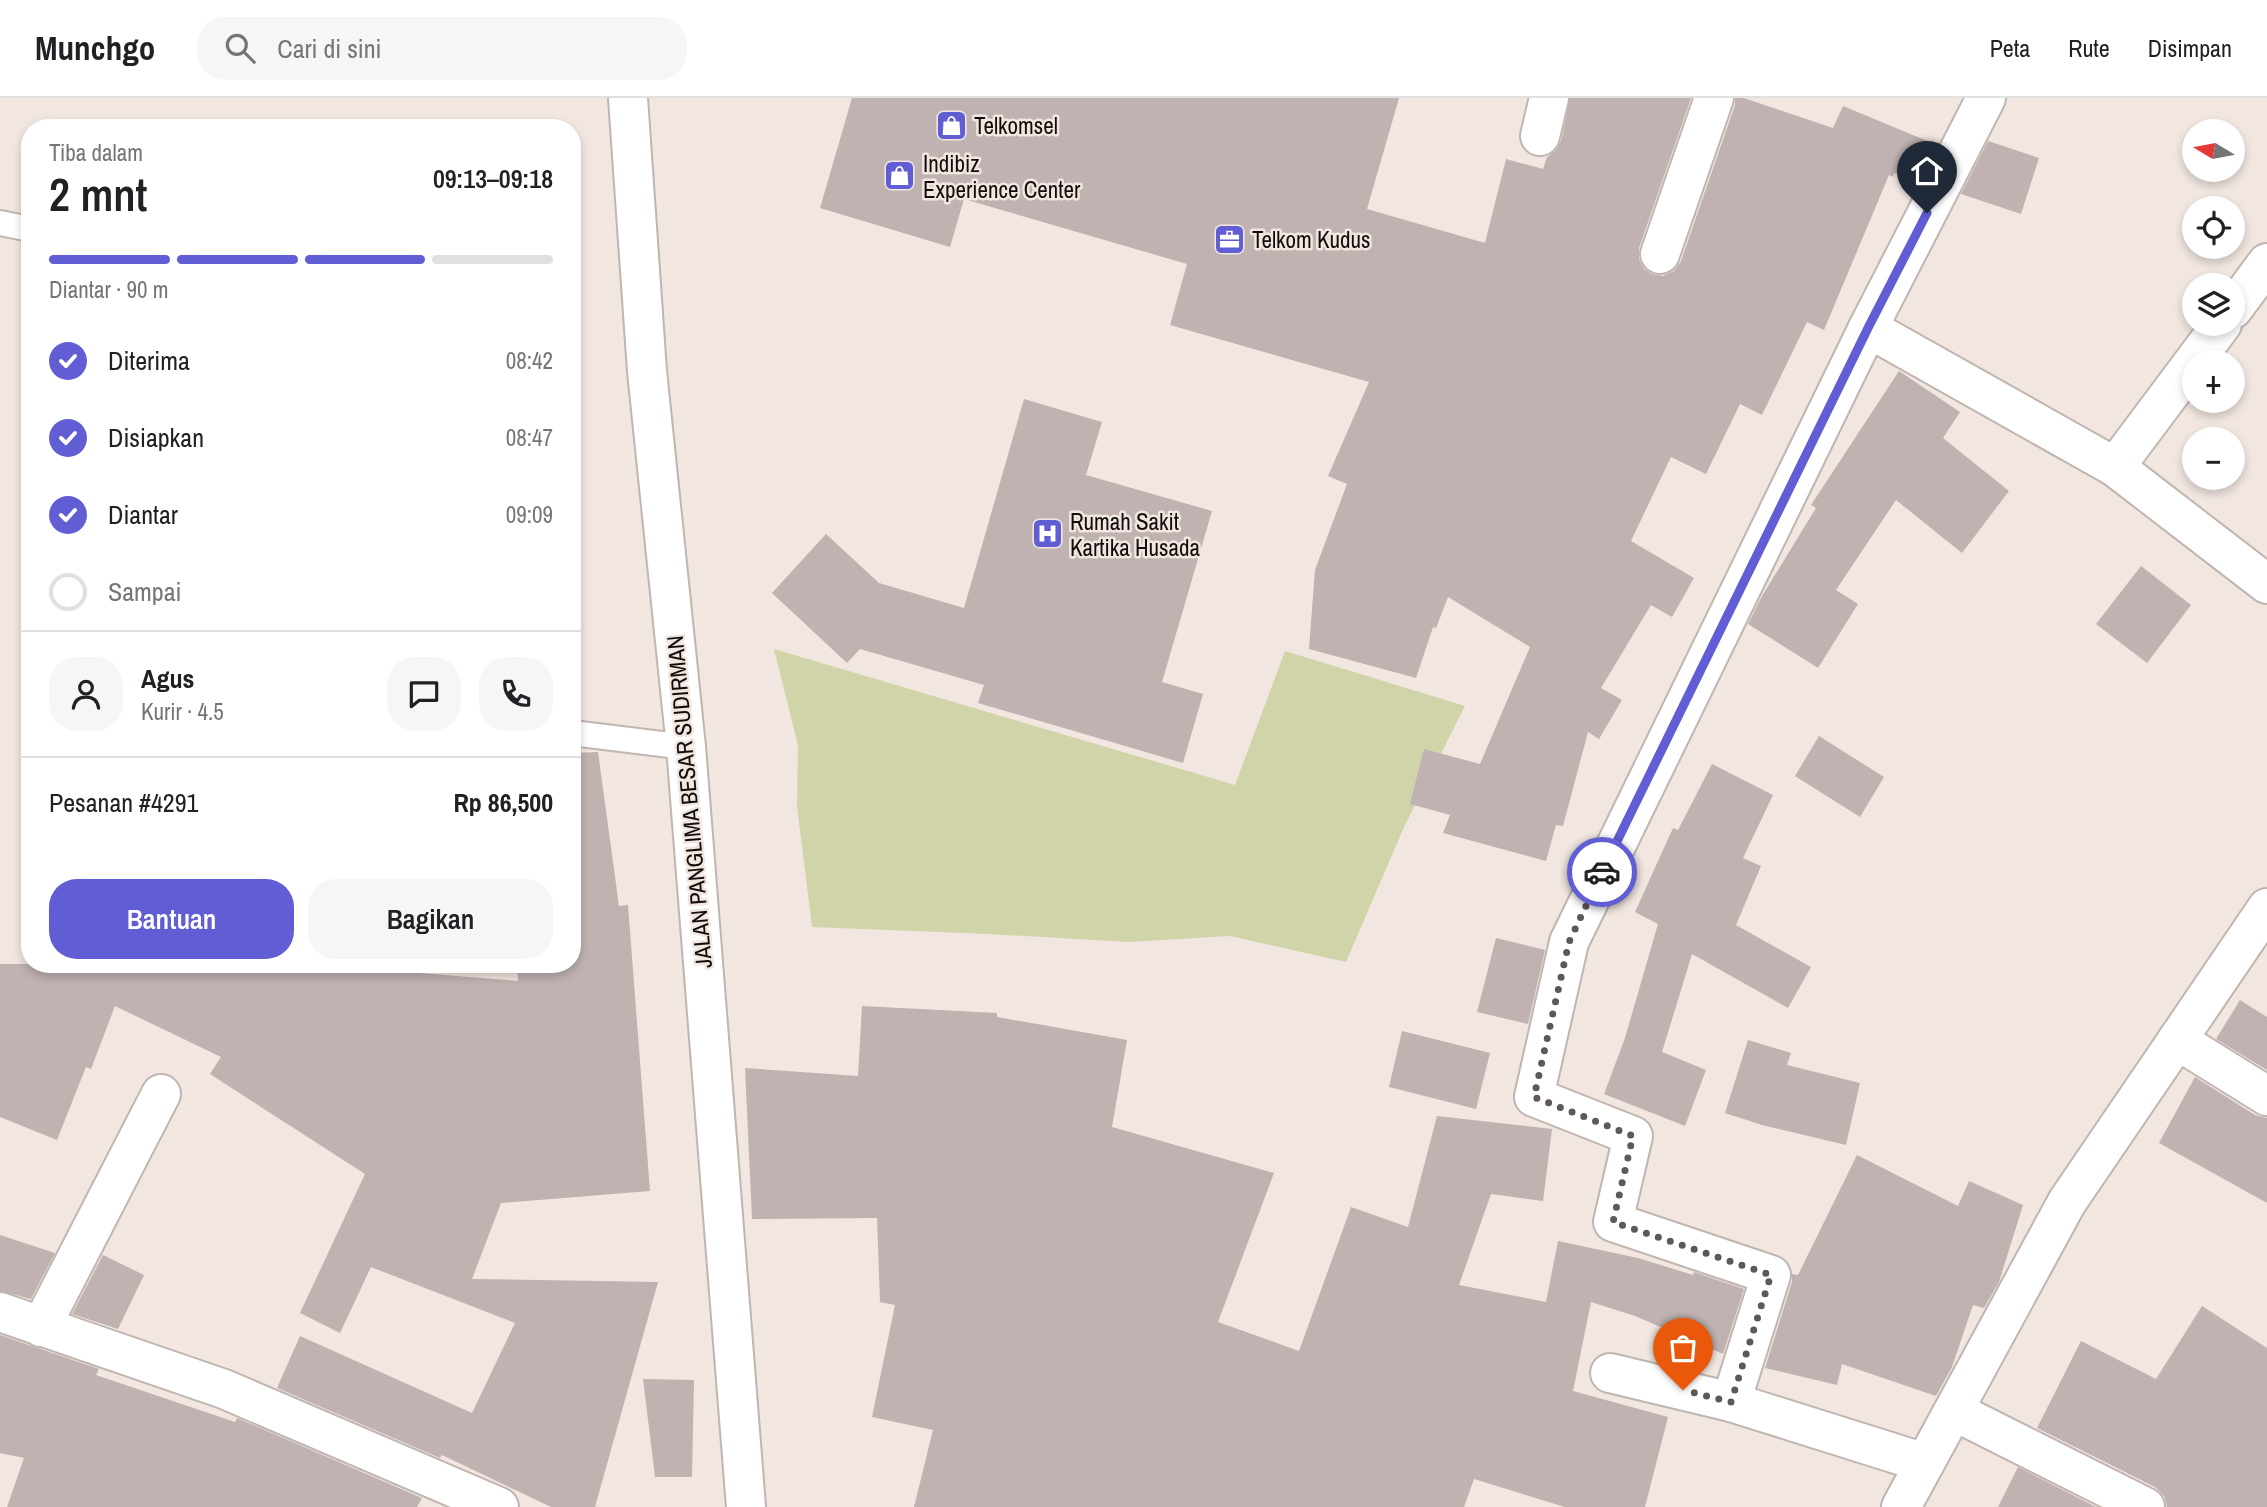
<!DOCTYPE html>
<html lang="id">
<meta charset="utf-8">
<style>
body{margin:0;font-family:"Archivo Narrow",sans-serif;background:#f6f6f6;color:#202124;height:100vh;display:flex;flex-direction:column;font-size:26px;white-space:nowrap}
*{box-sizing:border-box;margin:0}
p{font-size:23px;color:#757577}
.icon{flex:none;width:38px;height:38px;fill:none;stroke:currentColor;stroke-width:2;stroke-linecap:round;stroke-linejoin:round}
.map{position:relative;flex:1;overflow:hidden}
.sheet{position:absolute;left:21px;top:21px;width:560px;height:854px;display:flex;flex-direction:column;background:#fff;border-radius:28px;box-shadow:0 4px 10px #0003}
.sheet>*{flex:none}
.needle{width:46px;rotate:280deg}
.controls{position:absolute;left:2182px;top:21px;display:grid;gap:14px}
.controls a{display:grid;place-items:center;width:63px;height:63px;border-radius:50%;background:#fff;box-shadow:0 4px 10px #0003;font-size:35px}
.pin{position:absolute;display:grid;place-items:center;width:60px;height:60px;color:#fff;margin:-72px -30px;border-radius:50% 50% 50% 0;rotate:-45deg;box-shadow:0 0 7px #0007}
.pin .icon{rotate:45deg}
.courier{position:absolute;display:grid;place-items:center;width:70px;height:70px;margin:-35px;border:5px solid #605dd5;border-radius:50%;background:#fff;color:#222;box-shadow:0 2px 9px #0007}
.overview em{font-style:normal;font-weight:600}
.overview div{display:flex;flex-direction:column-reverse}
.overview{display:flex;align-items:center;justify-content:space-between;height:119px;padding:0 28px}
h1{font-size:46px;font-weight:600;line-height:52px}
.bar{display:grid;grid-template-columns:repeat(4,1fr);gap:10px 7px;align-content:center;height:84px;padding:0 28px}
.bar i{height:9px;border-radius:5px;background:#e0e0e0}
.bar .active{background:#605dd5}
.bar p{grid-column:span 4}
.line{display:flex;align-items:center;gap:18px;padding:0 28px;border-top:2px solid #e0e0e0}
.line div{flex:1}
.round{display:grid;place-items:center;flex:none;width:74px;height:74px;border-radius:28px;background:#f6f6f6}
ol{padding:0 28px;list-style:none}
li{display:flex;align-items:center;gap:21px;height:77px}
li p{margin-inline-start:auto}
li .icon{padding:7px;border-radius:50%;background:#605dd5;color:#fff;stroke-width:4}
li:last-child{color:#757577}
li i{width:38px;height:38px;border:4px solid #e0e0e0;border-radius:50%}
.cta{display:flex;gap:14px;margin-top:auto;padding:14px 28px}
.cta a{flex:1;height:80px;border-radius:28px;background:#605dd5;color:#fff;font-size:28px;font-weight:600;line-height:80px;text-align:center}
.cta a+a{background:#f6f6f6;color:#202124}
header{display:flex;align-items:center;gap:42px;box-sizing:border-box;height:98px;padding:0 35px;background:#fff;border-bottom:2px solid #e0e0e0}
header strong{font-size:33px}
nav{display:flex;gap:38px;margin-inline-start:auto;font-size:24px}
.search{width:490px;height:63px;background:#f6f6f6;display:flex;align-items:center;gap:18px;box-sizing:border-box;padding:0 24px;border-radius:28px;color:#757577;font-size:26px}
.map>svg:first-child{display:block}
</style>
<header>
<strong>Munchgo</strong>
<div class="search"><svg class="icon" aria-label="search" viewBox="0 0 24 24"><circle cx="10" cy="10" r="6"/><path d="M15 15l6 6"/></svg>Cari di sini</div>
<nav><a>Peta</a><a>Rute</a><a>Disimpan</a></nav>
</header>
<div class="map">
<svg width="2267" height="1409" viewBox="0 0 2267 1409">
<rect width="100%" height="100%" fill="#f1e6e0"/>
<polygon fill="#d1d4a8" points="774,551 1235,687 1285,553 1465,608 1404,729 1346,864 1230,838 1129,844 989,836 812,829 797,709 798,648"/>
<g fill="#bfb2b1">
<polygon points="852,0 1399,0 1367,111 1485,145 1506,61 1543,71 1547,59 1556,52 1561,43 1570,0 1691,0 1639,150 1639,161 1644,171 1652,176 1663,178 1674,173 1681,163 1735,7 1735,0 1744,0 1833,30 1843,8 1937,47 1919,82 1894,75 1893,79 1889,77 1824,232 1807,224 1762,317 1740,306 1706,376 1671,359 1631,443 1694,480 1672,519 1651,507 1601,590 1622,602 1599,641 1588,634 1563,728 1556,727 1546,763 1443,735 1450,717 1410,706 1424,651 1480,666 1530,549 1448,499 1436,530 1433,529 1416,580 1309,551 1315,472 1347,386 1328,378 1369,284 1170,227 1187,166 964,101 950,149 820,110"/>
<polygon points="1988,43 2039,60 2021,116 1961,96"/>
<polygon points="1899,273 1960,314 1943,340 2009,393 1962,455 1896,402 1836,492 1858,506 1818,570 1748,526 1762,498 1816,410 1811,407"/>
<polygon points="1024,301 1102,324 1086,377 1212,413 1162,584 1203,596 1183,665 978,605 984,587 860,551 847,565 772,495 826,436 879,485 964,510"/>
<polygon points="2141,468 2191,507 2147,565 2096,526"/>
<polygon points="1819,638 1884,679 1860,719 1795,678"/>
<polygon points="598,654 619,808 628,807 650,1093 501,1105 472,1181 658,1184 595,1409 551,1409 442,1357 440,1360 277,1290 300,1238 472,1315 515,1225 371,1169 340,1235 300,1215 365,1076 210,976 221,959 115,908 91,971 86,969 57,1042 0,1019 0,866 421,866 419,875 518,883 517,866 572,866 572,655"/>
<polygon points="1712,666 1773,697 1743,760 1761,768 1736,827 1811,869 1788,910 1692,856 1662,954 1706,972 1685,1028 1604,996 1625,940 1658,826 1635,814 1673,730 1678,732"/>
<polygon points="1496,840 1545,852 1528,926 1477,914"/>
<polygon points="2240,902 2267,919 2267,972 2216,941"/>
<polygon points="862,908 997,915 997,919 1127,942 1112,1029 1274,1075 1218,1224 1299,1253 1351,1109 1408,1129 1437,1018 1552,1031 1543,1103 1491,1096 1459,1187 1546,1204 1558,1143 1638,1160 1693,1177 1694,1174 1744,1191 1723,1256 1635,1218 1591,1204 1573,1293 1668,1319 1645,1409 1565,1409 1474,1381 1464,1409 914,1409 933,1332 872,1319 895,1207 880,1204 877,1120 752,1121 745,970 858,978"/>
<polygon points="1402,933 1490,955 1476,1011 1389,989"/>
<polygon points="1748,942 1791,955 1787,967 1860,985 1846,1047 1762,1027 1725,1015"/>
<polygon points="2195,979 2255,1017 2267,1020 2267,1105 2159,1045"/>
<polygon points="1857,1057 1958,1108 1969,1083 2023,1107 1999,1184 1984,1210 1973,1207 1952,1269 1936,1298 1842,1266 1837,1287 1765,1270 1792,1184 1792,1176 1798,1177"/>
<polygon points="0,1137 55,1155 31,1201 0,1193"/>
<polygon points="103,1157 144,1177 118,1231 72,1216"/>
<polygon points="2202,1208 2267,1250 2267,1409 2167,1409 2164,1398 2155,1389 2037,1330 2081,1243 2156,1281"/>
<polygon points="0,1237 99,1271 96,1277 235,1324 237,1320 422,1400 417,1409 7,1409 24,1360 0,1355"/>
<polygon points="643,1281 694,1282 692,1379 655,1379"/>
<polygon points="2018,1369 2096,1409 1998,1409"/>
</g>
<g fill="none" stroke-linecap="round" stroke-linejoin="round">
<defs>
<g id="lane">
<polyline points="0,125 30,131"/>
<polyline points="572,635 686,649"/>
</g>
<g id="street">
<polyline points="1540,38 1549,0"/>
<polyline points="1660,156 1714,0"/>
<polyline points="2233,211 2267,165"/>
<polyline points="1868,230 1986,0"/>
<polyline points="2115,369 2222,226"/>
<polyline points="2177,942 2267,998"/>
<polyline points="0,1214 224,1291 499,1409"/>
<polyline points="41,1229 161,996"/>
<polyline points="1610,1275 1731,1304"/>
<polyline points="1954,1313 2145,1409"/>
<polyline points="1925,1365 1731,1304 1771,1177 1613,1124 1633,1038 1534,999 1569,844 1868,230 2115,369 2267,486"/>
<polyline points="1901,1409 2067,1104 2267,810"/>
</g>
<polyline id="secondary" points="628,0 647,273 686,649 746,1409"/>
</defs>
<use href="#lane" stroke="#c0b5af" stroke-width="28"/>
<use href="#street" stroke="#c0b5af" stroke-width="42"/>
<use href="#secondary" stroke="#c0b5af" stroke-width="42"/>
<use href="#lane" stroke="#fff" stroke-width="24"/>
<use href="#street" stroke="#fff" stroke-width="38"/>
<use href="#secondary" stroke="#fff" stroke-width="38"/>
</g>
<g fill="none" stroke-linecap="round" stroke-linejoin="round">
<polyline stroke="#5f5956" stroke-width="7" stroke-dasharray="0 12.6" points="1602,774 1569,844 1534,999 1633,1038 1613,1124 1771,1177 1731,1304 1683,1292"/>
<polyline stroke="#605dd5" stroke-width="9" points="1602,774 1868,230 1927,115"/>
</g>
<defs>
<symbol id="shop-square" viewBox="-11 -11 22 22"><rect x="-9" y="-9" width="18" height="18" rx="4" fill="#605dd5" stroke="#f1e6e0"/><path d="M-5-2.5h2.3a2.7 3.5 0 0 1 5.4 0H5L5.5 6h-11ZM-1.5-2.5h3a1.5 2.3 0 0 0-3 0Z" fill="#fff"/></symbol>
<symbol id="office-square" viewBox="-11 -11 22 22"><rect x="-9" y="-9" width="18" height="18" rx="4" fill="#605dd5" stroke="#f1e6e0"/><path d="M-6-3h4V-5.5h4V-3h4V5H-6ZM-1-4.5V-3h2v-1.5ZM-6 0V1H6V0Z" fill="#fff"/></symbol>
<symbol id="hospital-square" viewBox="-11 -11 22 22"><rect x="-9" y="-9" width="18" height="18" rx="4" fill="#605dd5" stroke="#f1e6e0"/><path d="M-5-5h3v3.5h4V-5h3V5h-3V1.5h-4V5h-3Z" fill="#fff"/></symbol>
</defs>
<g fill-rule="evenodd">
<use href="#shop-square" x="934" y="10" width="35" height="35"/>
<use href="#shop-square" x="882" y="60" width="35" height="35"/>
<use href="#office-square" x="1212" y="124" width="35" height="35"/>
<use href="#hospital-square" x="1030" y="418" width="35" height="35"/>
</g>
<g text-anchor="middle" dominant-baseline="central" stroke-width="5" stroke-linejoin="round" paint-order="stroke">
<g font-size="23" fill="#110d0b" stroke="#f1e6e0" text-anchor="start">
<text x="974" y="27">Telkomsel</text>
<text x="923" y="65">Indibiz<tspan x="923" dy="26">Experience Center</tspan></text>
<text x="1252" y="141">Telkom Kudus</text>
<text x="1070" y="423">Rumah Sakit<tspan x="1070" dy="26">Kartika Husada</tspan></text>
</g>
<g font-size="23" fill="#110d0b" stroke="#f1e6e0">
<text transform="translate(689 704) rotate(-95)">JALAN PANGLIMA BESAR SUDIRMAN</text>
</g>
</g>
</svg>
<div class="controls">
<a><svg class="needle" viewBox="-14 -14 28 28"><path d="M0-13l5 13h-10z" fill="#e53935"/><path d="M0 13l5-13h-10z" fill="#757577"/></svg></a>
<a><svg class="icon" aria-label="locate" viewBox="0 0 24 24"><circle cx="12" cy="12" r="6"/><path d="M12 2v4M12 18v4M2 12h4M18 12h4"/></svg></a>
<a><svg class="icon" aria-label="layers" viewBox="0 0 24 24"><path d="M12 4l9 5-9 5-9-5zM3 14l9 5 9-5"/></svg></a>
<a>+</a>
<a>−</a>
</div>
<div class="pin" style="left:1683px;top:1292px;background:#ea580c"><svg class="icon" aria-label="bag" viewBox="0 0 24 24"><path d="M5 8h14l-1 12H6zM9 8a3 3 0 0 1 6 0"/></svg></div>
<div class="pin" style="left:1927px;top:115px;background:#1f2937"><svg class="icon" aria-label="home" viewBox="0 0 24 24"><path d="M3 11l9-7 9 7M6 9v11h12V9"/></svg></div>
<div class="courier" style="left:1602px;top:774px"><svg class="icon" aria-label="car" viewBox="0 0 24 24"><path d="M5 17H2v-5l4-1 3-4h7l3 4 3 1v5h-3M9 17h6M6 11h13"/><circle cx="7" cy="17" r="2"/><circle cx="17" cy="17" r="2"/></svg></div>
<section class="sheet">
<div class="overview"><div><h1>2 mnt</h1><p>Tiba dalam</p></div><em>09:13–09:18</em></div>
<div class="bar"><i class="active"></i><i class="active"></i><i class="active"></i><i></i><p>Diantar · 90 m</p></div>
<ol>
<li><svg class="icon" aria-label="check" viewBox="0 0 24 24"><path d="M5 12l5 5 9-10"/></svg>Diterima<p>08:42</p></li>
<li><svg class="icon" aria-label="check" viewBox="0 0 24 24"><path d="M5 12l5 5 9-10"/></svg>Disiapkan<p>08:47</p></li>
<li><svg class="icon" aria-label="check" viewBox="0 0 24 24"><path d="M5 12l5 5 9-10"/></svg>Diantar<p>09:09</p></li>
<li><i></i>Sampai</li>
</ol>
<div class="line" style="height:126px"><a class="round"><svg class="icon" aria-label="person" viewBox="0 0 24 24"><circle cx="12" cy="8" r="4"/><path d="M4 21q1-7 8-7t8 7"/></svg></a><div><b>Agus</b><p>Kurir · 4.5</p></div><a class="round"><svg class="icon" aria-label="chat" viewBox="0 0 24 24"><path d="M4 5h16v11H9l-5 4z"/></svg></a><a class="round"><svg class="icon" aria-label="phone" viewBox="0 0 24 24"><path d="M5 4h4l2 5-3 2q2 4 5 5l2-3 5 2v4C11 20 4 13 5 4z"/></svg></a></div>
<div class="line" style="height:91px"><div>Pesanan #4291</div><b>Rp 86,500</b></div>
<div class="cta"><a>Bantuan</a><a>Bagikan</a></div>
</section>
</div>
